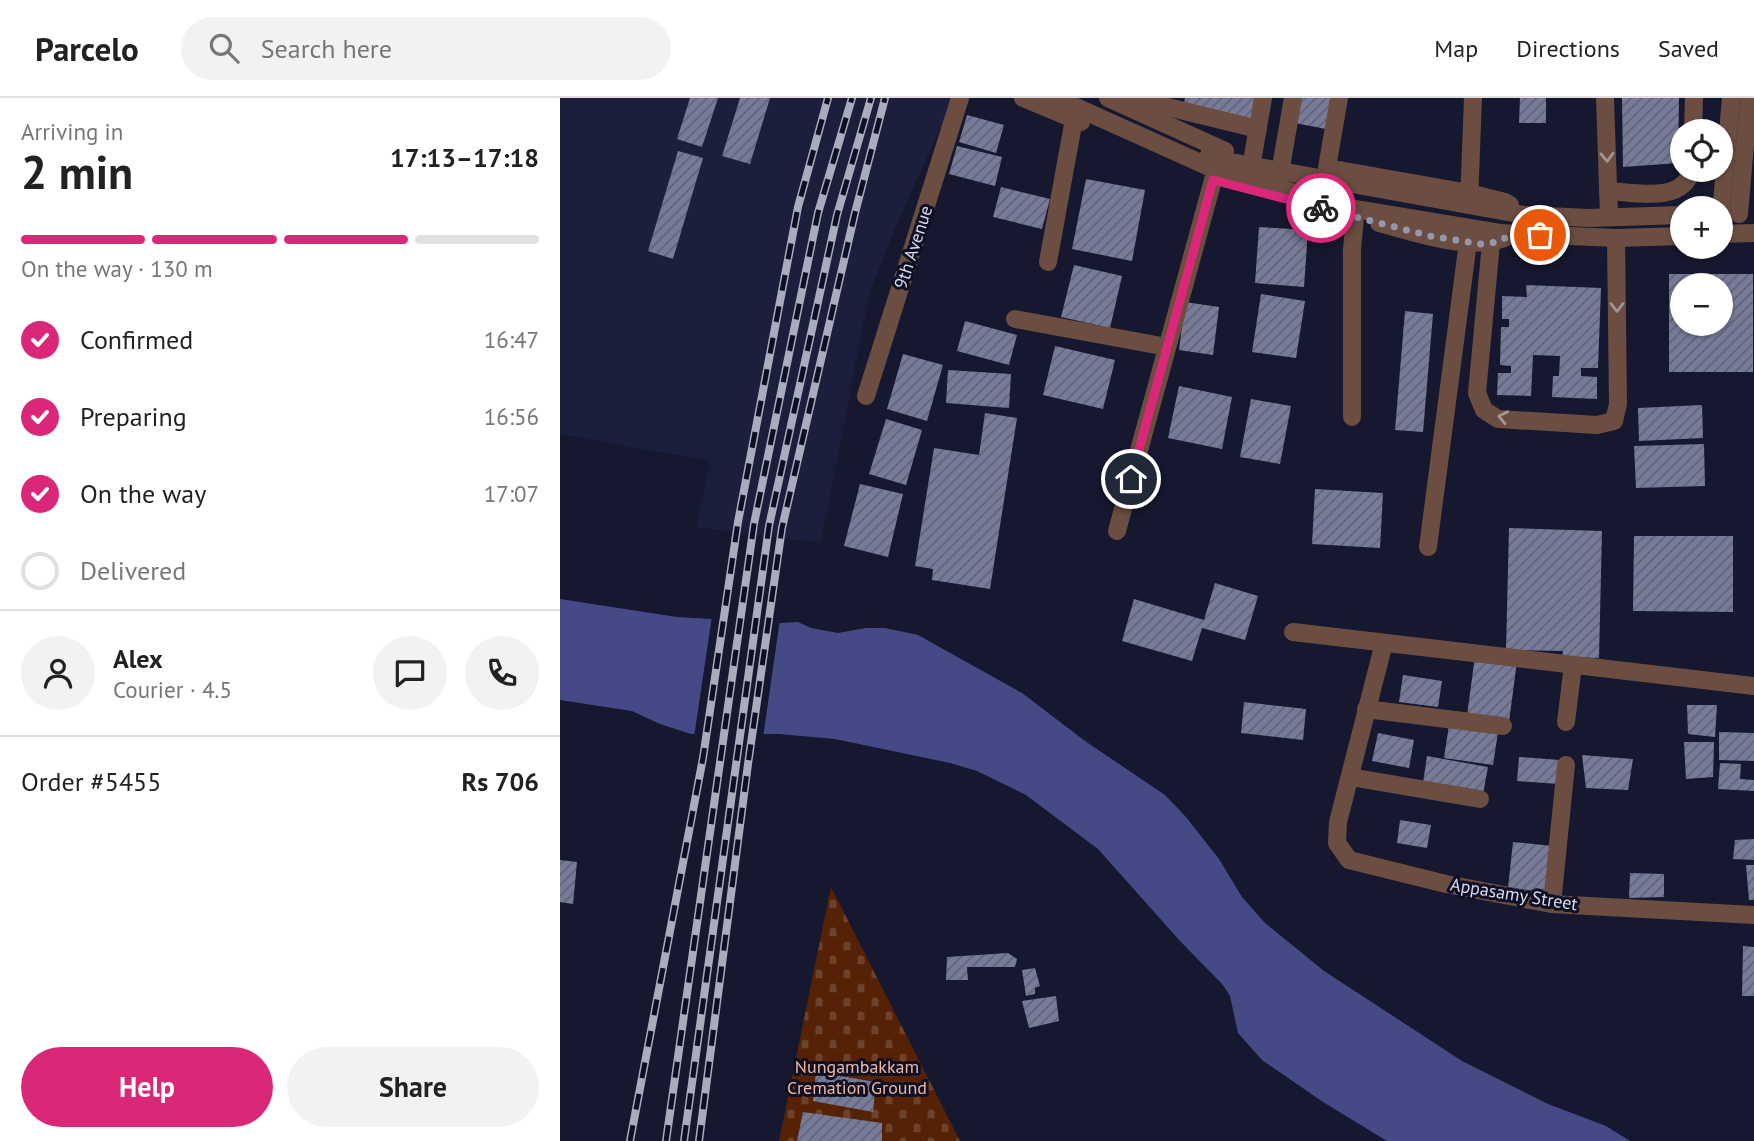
<!DOCTYPE html>
<meta charset="utf-8">
<style>
body{margin:0;font-family:"PT Sans",sans-serif;background:#f2f2f2;color:#222;height:100vh;display:flex;flex-direction:column;font-size:26px;white-space:nowrap}
*{box-sizing:border-box;margin:0}
p{font-size:23px;color:#767676}
.icon{flex:none;width:38px;height:38px;fill:none;stroke:currentColor;stroke-width:2;stroke-linecap:round;stroke-linejoin:round}
.map{position:relative;flex:1;overflow:hidden}
.details{display:flex;flex-direction:column;background:#fff;width:560px}
.details>*{flex:none}
.buttons{position:absolute;left:1110px;top:21px;display:grid;gap:14px}
.buttons a{display:grid;place-items:center;width:63px;height:63px;border-radius:50%;background:#fff;box-shadow:0 2px 5px #0004;font-size:35px}
.pin{position:absolute;display:grid;place-items:center;width:60px;height:60px;color:#fff;margin:-30px;border:4px solid #fff;border-radius:50%;box-shadow:0 2px 7px #0007}
.courier{position:absolute;display:grid;place-items:center;width:70px;height:70px;margin:-35px;border:5px solid #db2777;border-radius:50%;background:#fff;color:#222;box-shadow:0 2px 9px #0007}
.head em{font-style:normal;font-weight:700}
.head div{display:flex;flex-direction:column-reverse}
.head{display:flex;align-items:center;justify-content:space-between;height:119px;padding:0 21px}
h1{font-size:46px;font-weight:700;line-height:52px}
.bar{display:grid;grid-template-columns:repeat(4,1fr);gap:10px 7px;align-content:center;height:84px;padding:0 21px}
.bar i{height:9px;border-radius:5px;background:#e0e0e0}
.bar .selected{background:#db2777}
.bar p{grid-column:span 4}
.line{display:flex;align-items:center;gap:18px;padding:0 21px;border-top:2px solid #e0e0e0}
.line div{flex:1}
.round{display:grid;place-items:center;flex:none;width:74px;height:74px;border-radius:37px;background:#f2f2f2}
ol{padding:0 21px;list-style:none}
li{display:flex;align-items:center;gap:21px;height:77px}
li p{margin-inline-start:auto}
li .icon{padding:7px;border-radius:50%;background:#db2777;color:#fff;stroke-width:4}
li:last-child{color:#767676}
li i{width:38px;height:38px;border:4px solid #e0e0e0;border-radius:50%}
.action{display:flex;gap:14px;margin-top:auto;padding:14px 21px}
.action a{flex:1;height:80px;border-radius:42px;background:#db2777;color:#fff;font-size:28px;font-weight:700;line-height:80px;text-align:center}
.action a+a{background:#f2f2f2;color:#222}
header{display:flex;align-items:center;gap:42px;box-sizing:border-box;height:98px;padding:0 35px;background:#fff;border-bottom:2px solid #e0e0e0}
header strong{font-size:33px}
nav{display:flex;gap:38px;margin-inline-start:auto;font-size:24px}
.search{width:490px;height:63px;background:#f2f2f2;display:flex;align-items:center;gap:18px;box-sizing:border-box;padding:0 24px;border-radius:38px;color:#767676;font-size:26px}
main{display:flex;flex:1;min-height:0}
.map>svg:first-child{display:block}
</style>
<header>
<strong>Parcelo</strong>
<div class="search"><svg class="icon" aria-label="search" viewBox="0 0 24 24"><circle cx="10" cy="10" r="6"/><path d="M15 15l6 6"/></svg>Search here</div>
<nav><a>Map</a><a>Directions</a><a>Saved</a></nav>
</header>
<main>
<section class="details">
<div class="head"><div><h1>2 min</h1><p>Arriving in</p></div><em>17:13–17:18</em></div>
<div class="bar"><i class="selected"></i><i class="selected"></i><i class="selected"></i><i></i><p>On the way · 130 m</p></div>
<ol>
<li><svg class="icon" aria-label="check" viewBox="0 0 24 24"><path d="M5 12l5 5 9-10"/></svg>Confirmed<p>16:47</p></li>
<li><svg class="icon" aria-label="check" viewBox="0 0 24 24"><path d="M5 12l5 5 9-10"/></svg>Preparing<p>16:56</p></li>
<li><svg class="icon" aria-label="check" viewBox="0 0 24 24"><path d="M5 12l5 5 9-10"/></svg>On the way<p>17:07</p></li>
<li><i></i>Delivered</li>
</ol>
<div class="line" style="height:126px"><a class="round"><svg class="icon" aria-label="person" viewBox="0 0 24 24"><circle cx="12" cy="8" r="4"/><path d="M4 21q1-7 8-7t8 7"/></svg></a><div><b>Alex</b><p>Courier · 4.5</p></div><a class="round"><svg class="icon" aria-label="chat" viewBox="0 0 24 24"><path d="M4 5h16v11H9l-5 4z"/></svg></a><a class="round"><svg class="icon" aria-label="phone" viewBox="0 0 24 24"><path d="M5 4h4l2 5-3 2q2 4 5 5l2-3 5 2v4C11 20 4 13 5 4z"/></svg></a></div>
<div class="line" style="height:91px"><div>Order #5455</div><b>Rs 706</b></div>
<div class="action"><a>Help</a><a>Share</a></div>
</section>
<div class="map">
<svg width="1194" height="1043" viewBox="0 0 1194 1043">
<defs>
<pattern id="cemetery-stones" width="16" height="16" patternUnits="userSpaceOnUse" patternTransform="scale(1.75)"><rect width="16" height="16" fill="#552206"/><path d="M2 7V4a2 2 0 0 1 4 0v3zM10 15v-3a2 2 0 0 1 4 0v3z" fill="#6d422a"/></pattern>
<pattern id="building-hatch" width="6" height="6" patternUnits="userSpaceOnUse" patternTransform="scale(1.75)"><rect width="6" height="6" fill="#777b98"/><path d="M-1 1l2-2M0 6l6-6M5 7l2-2" fill="none" stroke="#616478"/></pattern>
</defs>
<rect width="100%" height="100%" fill="#16182f"/>
<polygon fill="#1c1f3c" points="0,0 394,0 335,130 309,196 261,445 136,429 150,363 0,336"/>
<polygon fill="url(#cemetery-stones)" points="271,789 400,1043 219,1043"/>
<polygon fill="#454a86" points="0,501 117,519 220,525 238,524 251,530 278,535 306,530 325,530 358,537 462,595 525,643 605,697 626,719 659,761 682,799 705,825 764,873 902,963 988,1006 1046,1028 1070,1043 827,1043 763,1004 702,962 678,935 670,898 663,887 620,843 538,751 466,697 417,673 390,665 275,641 219,636 131,636 100,626 72,613 0,602"/>
<polygon fill="#16182f" points="152,518 220,521 203,640 134,639"/>
<g fill="url(#building-hatch)" fill-rule="evenodd">
<polygon points="130,0 158,0 142,49 117,41"/>
<polygon points="180,0 210,0 190,66 162,58"/>
<polygon points="625,0 696,0 692,22 623,11"/>
<polygon points="740,0 774,0 766,31 735,25"/>
<polygon points="960,0 986,0 986,25 959,25"/>
<polygon points="1062,0 1119,0 1118,65 1063,69"/>
<polygon points="407,17 444,27 436,55 399,44"/>
<polygon points="397,48 442,59 435,88 389,76"/>
<polygon points="118,53 143,60 113,161 88,153"/>
<polygon points="526,81 585,92 572,163 512,151"/>
<polygon points="441,89 490,101 482,131 433,119"/>
<polygon points="699,129 748,132 744,189 695,185"/>
<polygon points="514,167 562,178 550,230 501,219"/>
<path d="M1109,176H1193V274H1109ZM1122,187H1160V226H1122Z"/>
<polygon points="966,187 1041,190 1038,270 1021,270 1021,278 1037,279 1037,301 992,299 993,278 999,278 1000,258 973,257 971,298 937,297 938,275 951,275 951,268 940,267 941,229 949,229 949,221 942,221 942,198 967,199"/>
<polygon points="701,196 745,203 736,260 692,254"/>
<polygon points="625,204 659,209 653,257 619,252"/>
<polygon points="845,213 873,216 863,334 835,332"/>
<polygon points="405,223 457,237 449,267 397,253"/>
<polygon points="495,248 555,262 543,311 483,297"/>
<polygon points="343,256 383,267 367,323 327,311"/>
<polygon points="388,272 451,276 449,310 386,305"/>
<polygon points="619,288 672,299 662,351 608,340"/>
<polygon points="691,301 731,308 720,366 680,359"/>
<polygon points="1142,307 1143,340 1079,343 1078,310"/>
<polygon points="425,315 457,320 430,491 372,482 373,471 355,468 374,350 419,357"/>
<polygon points="326,321 362,332 346,387 309,376"/>
<polygon points="1144,346 1145,388 1076,390 1074,348"/>
<polygon points="300,386 343,396 328,459 284,448"/>
<polygon points="755,391 823,395 820,450 752,446"/>
<polygon points="949,430 1042,433 1039,560 1002,559 1003,553 946,552"/>
<polygon points="1074,438 1173,438 1173,514 1073,513"/>
<polygon points="655,485 698,498 685,542 642,530 632,563 562,543 574,501 644,522"/>
<polygon points="915,558 957,563 949,624 907,618"/>
<polygon points="843,577 882,583 878,609 839,604"/>
<polygon points="684,604 746,611 743,642 681,635"/>
<polygon points="1127,607 1157,607 1155,639 1128,636"/>
<polygon points="889,627 938,634 933,667 884,660"/>
<polygon points="1159,634 1194,635 1194,663 1159,662"/>
<polygon points="818,635 854,642 849,670 812,663"/>
<polygon points="1124,644 1154,644 1153,679 1126,681"/>
<polygon points="1022,657 1073,661 1068,692 1026,690"/>
<polygon points="867,658 928,669 923,696 863,685"/>
<polygon points="959,659 1000,662 998,686 957,683"/>
<polygon points="1160,665 1181,666 1180,681 1194,682 1194,693 1158,691"/>
<polygon points="840,722 871,727 867,750 837,745"/>
<polygon points="1194,741 1194,762 1173,761 1175,742"/>
<polygon points="953,744 993,748 988,794 948,790"/>
<polygon points="0,762 17,764 13,806 0,804"/>
<polygon points="1186,767 1194,767 1194,802 1189,802"/>
<polygon points="1070,775 1104,776 1104,799 1069,800"/>
<polygon points="1183,848 1194,849 1194,898 1182,898"/>
<polygon points="448,855 457,861 455,869 407,869 408,882 386,882 387,859"/>
<polygon points="475,870 480,888 475,890 475,896 466,898 462,872"/>
<polygon points="496,898 499,923 469,930 462,903"/>
<polygon points="256,974 316,984 313,1014 253,1003"/>
<polygon points="243,1014 322,1025 322,1043 237,1043"/>
</g>
<g fill="none" stroke-linecap="round" stroke-linejoin="round">
<g stroke="#6b4e41" stroke-width="18">
<polyline points="463,0 521,24"/>
<polyline points="496,0 656,72 783,109 940,135 1056,140 1122,138"/>
<polyline points="548,0 665,53"/>
<polyline points="1045,0 1049,119"/>
<polyline points="579,2 698,31"/>
<polyline points="1133,33 1134,0"/>
<polyline points="649,57 660,62 964,117 1029,120 1122,117"/>
<polyline points="693,58 703,0"/>
<polyline points="722,63 733,0"/>
<polyline points="767,70 779,0"/>
<polyline points="779,72 909,95 945,104 950,107"/>
<path d="M1048,93C1074,94 1124,106 1131,72"/>
<polyline points="909,105 913,0"/>
<polyline points="1161,116 1171,0"/>
<polyline points="1179,116 1189,0"/>
<path d="M819,125C857,135 915,156 951,137"/>
<polyline points="1160,136 1194,135"/>
<polyline points="931,145 917,295 924,312 938,321 1037,327 1054,323 1058,306 1056,140"/>
<polyline points="488,164 514,21"/>
<polyline points="455,221 607,249"/>
<polyline points="306,298 400,0"/>
<polyline points="792,319 792,151 795,119"/>
<polyline points="557,433 653,82"/>
<polyline points="868,449 908,144"/>
<polyline points="733,534 1194,588"/>
<polyline points="824,545 778,724 777,745 789,762 886,786 992,806 1194,817"/>
<polyline points="806,611 943,628"/>
<polyline points="1006,624 1013,567"/>
<polyline points="790,679 920,701"/>
<polyline points="992,806 1006,667"/>
</g>
<defs>
<g id="rail">
<polyline points="70,1043 143,660 178,424 238,109 268,0"/>
<polyline points="106,1043 194,426 258,115 292,0"/>
<polyline points="124,1043 209,428 277,117 311,0"/>
<polyline points="139,1043 188,666 222,430 295,115 325,0"/>
</g>
</defs>
<use href="#rail" stroke="#aaacbe" stroke-width="8"/>
<use href="#rail" stroke="#0e0f25" stroke-width="5" stroke-dasharray="16" stroke-linecap="butt"/>
</g>
<defs><path id="oneway-chevron" d="M-2-3.5L2.5 0L-2 3.5" fill="none" stroke-width="1.6" stroke-linecap="round" stroke-linejoin="round" transform="scale(1.75)"/></defs>
<g stroke="#a29596">
<use href="#oneway-chevron" transform="translate(1047 59) rotate(88)"/>
<use href="#oneway-chevron" transform="translate(1057 209) rotate(90)"/>
<use href="#oneway-chevron" transform="translate(943 319) rotate(-167)"/>
</g>
<g fill="none" stroke-linecap="round" stroke-linejoin="round">
<polyline stroke="#9597aa" stroke-width="7" stroke-dasharray="0 12.6" points="761,110 870,138 921,146 938,144 954,135 980,137"/>
<polyline stroke="#db2777" stroke-width="9" points="571,381 653,82 761,110"/>
</g>
<g text-anchor="middle" dominant-baseline="central" stroke-width="6" stroke-linejoin="round" paint-order="stroke">
<g font-size="18" fill="#d9dcec" stroke="#0e0f25">
<text transform="translate(353 149) rotate(-72)">9th Avenue</text>
<text transform="translate(954 796) rotate(9)">Appasamy Street</text>
</g>
<g font-size="18" fill="#f2b89e" stroke="#0e0f25">
<text x="297" y="968">Nungambakkam<tspan x="297" dy="21">Cremation Ground</tspan></text>
</g>
</g>
</svg>
<div class="buttons">
<a><svg class="icon" aria-label="locate" viewBox="0 0 24 24"><circle cx="12" cy="12" r="6"/><path d="M12 2v4M12 18v4M2 12h4M18 12h4"/></svg></a>
<a>+</a>
<a>−</a>
</div>
<div class="pin" style="left:980px;top:137px;background:#ea580c"><svg class="icon" aria-label="bag" viewBox="0 0 24 24"><path d="M5 8h14l-1 12H6zM9 8a3 3 0 0 1 6 0"/></svg></div>
<div class="pin" style="left:571px;top:381px;background:#1f2937"><svg class="icon" aria-label="home" viewBox="0 0 24 24"><path d="M3 11l9-7 9 7M6 9v11h12V9"/></svg></div>
<div class="courier" style="left:761px;top:110px"><svg class="icon" aria-label="bike" viewBox="0 0 24 24"><circle cx="6" cy="16" r="4"/><circle cx="18" cy="16" r="4"/><path d="M6 16l4-8h5l3 8M10 8l3 8H6M13 5h3"/></svg></div>
</div>
</main>
